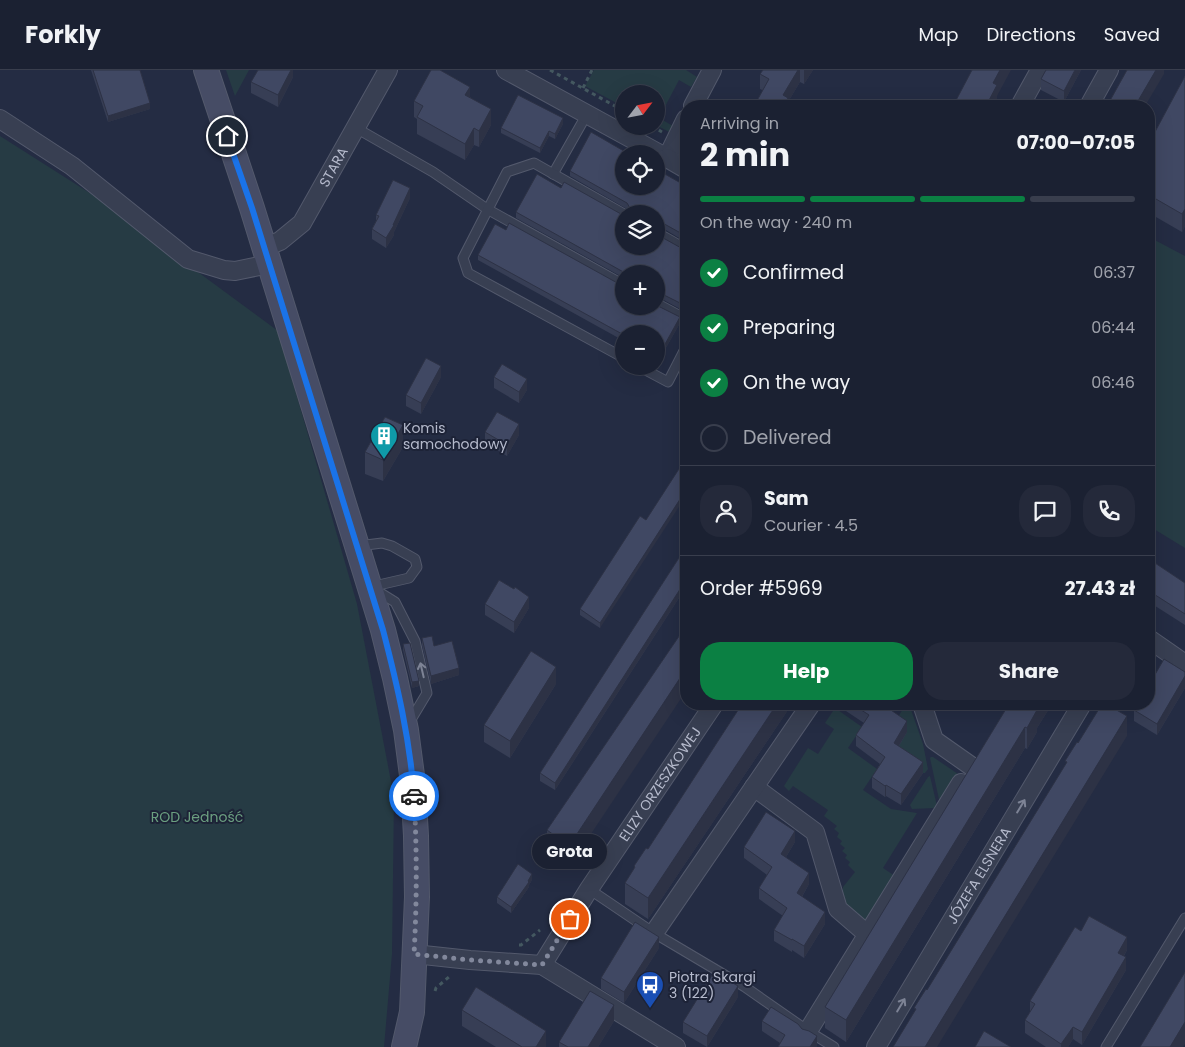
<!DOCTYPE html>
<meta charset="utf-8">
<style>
body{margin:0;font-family:Poppins,sans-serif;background:#24293a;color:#f1f3f6;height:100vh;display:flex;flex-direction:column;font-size:19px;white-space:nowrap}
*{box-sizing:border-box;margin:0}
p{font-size:16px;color:#a0a3ac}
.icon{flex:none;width:28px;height:28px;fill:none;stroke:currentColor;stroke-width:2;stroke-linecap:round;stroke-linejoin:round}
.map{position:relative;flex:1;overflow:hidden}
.side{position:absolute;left:680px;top:30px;width:475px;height:610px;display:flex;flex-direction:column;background:#1b2132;border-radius:20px;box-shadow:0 5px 20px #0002,0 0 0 1px #393e4d}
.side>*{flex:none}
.needle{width:32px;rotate:58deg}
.fabs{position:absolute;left:615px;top:15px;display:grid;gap:10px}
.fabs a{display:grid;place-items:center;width:50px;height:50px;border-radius:50%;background:#1b2132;box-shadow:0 5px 20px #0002,0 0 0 1px #393e4d;font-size:25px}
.pin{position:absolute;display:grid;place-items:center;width:42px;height:42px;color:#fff;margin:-21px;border:2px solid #fff;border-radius:50%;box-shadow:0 1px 5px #0007}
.courier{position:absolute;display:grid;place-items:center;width:50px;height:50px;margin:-25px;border:4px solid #1a73e8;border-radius:50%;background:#fff;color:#222;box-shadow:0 1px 6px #0007}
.bubble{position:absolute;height:35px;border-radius:18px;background:#1b2132;box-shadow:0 5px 20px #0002,0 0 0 1px #393e4d;font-size:16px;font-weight:700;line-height:35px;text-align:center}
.overview em{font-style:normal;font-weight:700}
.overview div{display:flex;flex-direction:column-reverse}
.overview{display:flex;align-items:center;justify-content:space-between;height:85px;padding:0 20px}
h1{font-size:32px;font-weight:700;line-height:38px}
.bar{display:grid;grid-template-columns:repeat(4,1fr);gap:8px 5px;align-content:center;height:60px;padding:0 20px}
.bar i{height:6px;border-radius:4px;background:#393e4d}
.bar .current{background:#0b8043}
.bar p{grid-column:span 4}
.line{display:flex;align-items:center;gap:12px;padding:0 20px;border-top:1px solid #393e4d}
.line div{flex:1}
.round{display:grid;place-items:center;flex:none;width:52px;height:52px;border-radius:20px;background:#24293a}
ol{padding:0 20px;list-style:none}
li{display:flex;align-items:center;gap:15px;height:55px}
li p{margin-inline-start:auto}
li .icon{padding:5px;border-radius:50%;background:#0b8043;color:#fff;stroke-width:4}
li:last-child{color:#a0a3ac}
li i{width:28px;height:28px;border:2px solid #393e4d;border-radius:50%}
.cta{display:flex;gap:10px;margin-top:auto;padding:10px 20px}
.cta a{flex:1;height:58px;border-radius:20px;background:#0b8043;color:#fff;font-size:20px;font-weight:700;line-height:58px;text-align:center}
.cta a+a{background:#24293a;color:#f1f3f6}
header{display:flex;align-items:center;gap:30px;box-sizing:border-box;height:70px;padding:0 25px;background:#1b2132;border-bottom:1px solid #393e4d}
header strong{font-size:24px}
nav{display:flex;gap:28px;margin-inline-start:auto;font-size:18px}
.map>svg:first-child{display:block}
</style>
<header>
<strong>Forkly</strong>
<nav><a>Map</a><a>Directions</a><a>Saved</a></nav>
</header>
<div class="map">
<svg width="1185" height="977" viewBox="0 0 1185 977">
<rect width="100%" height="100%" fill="#242c43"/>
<g fill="#263b44">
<polygon points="226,0 249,0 235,26"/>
<polygon points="594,0 686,0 697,7 691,17 679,10 659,48 673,56 671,63 656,55 656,24 624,24 624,37 585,16"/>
<polygon points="0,66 96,127 278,261 357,534 394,727 392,884 384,977 0,977"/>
<polygon points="1149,167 1185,186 1185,478 1149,456"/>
<polygon points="906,634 909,634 923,674 928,699 925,703 922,703 894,684 898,647"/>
<polygon points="835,638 862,657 848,678 877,699 863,720 891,739 917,743 883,798 898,808 867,851 864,851 848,840 842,824 843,817 855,802 848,795 850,792 845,788 847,785 842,781 845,778 840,774 842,771 837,767 839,763 834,759 837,756 824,746 828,740 793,716 789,721 784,716 808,678 818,684 834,659 825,653"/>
<polygon points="931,687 933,687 958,704 959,706 940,734 930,688"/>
<polygon points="930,706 937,736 935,738 912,739 910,735 928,707"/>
</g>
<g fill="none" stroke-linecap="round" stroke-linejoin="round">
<defs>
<g id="service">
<polyline points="356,58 433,102 487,139 624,215"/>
<polyline points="553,104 587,44"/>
<polyline points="656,162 686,179"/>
<polyline points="656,233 686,249"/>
<polyline points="624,288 468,203 463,188 507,102 534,93 624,144"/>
<polyline points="638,296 668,312 686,277"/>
<polyline points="358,476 382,473 392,476 415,489 417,497 409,508 370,517"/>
<polyline points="374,519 395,532 415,571 427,623 409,653"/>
<polyline points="589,819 654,863 745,917 808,961 834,977"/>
<polyline points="1106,977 1185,848"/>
</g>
<g id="minor">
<polyline points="506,0 667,88 686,49"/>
<polyline points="693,36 712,0"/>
<polyline points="1020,36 1040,0"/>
<polyline points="1089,36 1109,0"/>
<polyline points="0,49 72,96 188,189 224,200 235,201 269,194"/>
<polyline points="667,88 686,99"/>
<path id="s1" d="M263,178L280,171L302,153L388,0"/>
<polyline points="1149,569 1185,594"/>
<polyline points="922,634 934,670 971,696"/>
<polyline points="754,717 815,762 838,839 867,864"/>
<polyline points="654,863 811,634"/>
<polyline points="414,884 470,890 542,895 676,977"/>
<path id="s2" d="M542,895L589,819L714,634"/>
<polyline points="808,961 961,713"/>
<path id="s3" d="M876,977L1082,634"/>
</g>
<polyline id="secondary" points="206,0 252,138 357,476 383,560 395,608 406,660 413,713 416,766 417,827 412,942 404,977"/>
</defs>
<use href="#service" stroke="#53596c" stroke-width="11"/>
<use href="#minor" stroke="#53596c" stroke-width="20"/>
<use href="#secondary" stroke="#53596c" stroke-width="26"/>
<g stroke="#445860" stroke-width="3" stroke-dasharray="4 4" stroke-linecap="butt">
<polyline points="550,0 624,41"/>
<polyline points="583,18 592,0"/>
<polyline points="652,56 662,62"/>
<polyline points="519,875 521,875 540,860"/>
<polyline points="435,921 436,918 450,906"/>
</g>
<use href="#service" stroke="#383f52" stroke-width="9"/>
<use href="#minor" stroke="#383f52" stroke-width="18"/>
<use href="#secondary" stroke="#464c65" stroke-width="24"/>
</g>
<g fill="#373e55">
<polygon points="91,0 140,0 150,39 108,52"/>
<polygon points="293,0 293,7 278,37 251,23 251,12"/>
<polygon points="763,0 813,0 804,14 800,12 788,32 760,19 760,4"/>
<polygon points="1046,0 1081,0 1064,32 1041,20 1041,9"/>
<polygon points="1185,6 1185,156 1182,162 1149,143 1149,73"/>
<polygon points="470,27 491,55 479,77 474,75 465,90 417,64 417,49 414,47 414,31"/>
<polygon points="563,54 555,69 549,66 540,83 501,63 501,58"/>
<polygon points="570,101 686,116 686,172 659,156 656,156 656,144 629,142 627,139 570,106"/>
<polygon points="561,118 621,144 624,176 686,179 686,242 658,227 656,227 656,204 624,204 624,208 516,148 516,142"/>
<polygon points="410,128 394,162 394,165 386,178 372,169 372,159 376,151 376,145"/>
<polygon points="506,160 621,215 680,253 659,290 656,289 656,264 624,264 624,271 478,190 478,185"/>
<polygon points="441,307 421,344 406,336 406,325"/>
<polygon points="494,307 527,320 519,333 494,318"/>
<polygon points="485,362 519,365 507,386 485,373"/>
<polygon points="403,377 383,411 365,404 365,382"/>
<polygon points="646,450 600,558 580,545 580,539"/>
<polygon points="686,477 686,517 555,720 540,711 540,703"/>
<polygon points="1149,489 1185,513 1185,555 1149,532"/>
<polygon points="485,534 529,538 514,563 485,545"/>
<polygon points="686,556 569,797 547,782 547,760"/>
<polygon points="422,568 434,576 459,605 431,614 422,575"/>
<polygon points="403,574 419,616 412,618 403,580"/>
<polygon points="1185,602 1185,618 1157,665 1134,651 1134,640"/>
<polygon points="556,614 510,688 484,672 484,655"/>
<polygon points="742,634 792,634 648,849 625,834 625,813 634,800 634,796 648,779"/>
<polygon points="840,634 884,634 883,635 907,662 899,676 923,703 901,735 886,726 885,727 872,718 872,707 880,694 856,676 856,665 864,653 840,637"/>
<polygon points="1009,634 1052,634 1037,658 1037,662 1027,679 1025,678 846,972 825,958 825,937"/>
<polygon points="795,772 786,787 809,814 802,827 825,854 804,888 792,880 792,882 774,871 774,860 783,846 759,829 759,818 767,805 744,788 744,777"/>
<polygon points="532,810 529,815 529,817 511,843 497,833 497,827"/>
<polygon points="1081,861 1127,880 1124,886 1126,900 1082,975 1073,969 1068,977 1046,977 1025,963 1025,950 1030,942 1030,931"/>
<polygon points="659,878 624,933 601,919 601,908"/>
<polygon points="738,927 707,977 683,963 683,952"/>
<polygon points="462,940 546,977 496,977 462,956"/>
<polygon points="614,951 598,977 559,977 559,972"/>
<polygon points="762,951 817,977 778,977 780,973 762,961"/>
</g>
<g fill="#2d3245">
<polygon points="291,0 293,0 293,7 278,37 278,25"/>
<polygon points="798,0 800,0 800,12 788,32 788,36 783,25"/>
<polygon points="804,0 813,0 804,14"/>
<polygon points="1000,0 1011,0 997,26 997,36 986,36 993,13"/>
<polygon points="1075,0 1081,0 1064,32 1064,21"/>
<polygon points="1156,0 1164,0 1164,4 1145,36 1135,36"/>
<polygon points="470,17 470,33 465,25"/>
<polygon points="150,33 150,39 108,52 108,46"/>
<polygon points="491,39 491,55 479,77 479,61"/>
<polygon points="563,48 563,54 555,69 555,64"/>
<polygon points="474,58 474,75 465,90 465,74"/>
<polygon points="549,61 549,66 540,83 540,78"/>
<polygon points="410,118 410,128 394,162 394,165 386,178 386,168"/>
<polygon points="1185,139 1185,156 1182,162 1182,144"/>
<polygon points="680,247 680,253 659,290 659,285"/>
<polygon points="441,296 441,307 421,344 421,333"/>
<polygon points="527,309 527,320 519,333 519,322"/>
<polygon points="519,354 519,365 507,386 507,375"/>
<polygon points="403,355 403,377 383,411 383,390"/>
<polygon points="686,420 686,426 600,558 600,553"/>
<polygon points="686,510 686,517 555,720 555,713"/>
<polygon points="529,527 529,538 514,563 514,552"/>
<polygon points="556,597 556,614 510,688 510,671"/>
<polygon points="459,598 459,605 431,614 431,606"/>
<polygon points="686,599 686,621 569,797 569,776"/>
<polygon points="1185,606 1185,618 1157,665 1157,654"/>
<polygon points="419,611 419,616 412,618 412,612"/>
<polygon points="777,634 792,634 648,849 648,828"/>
<polygon points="1039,634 1052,634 1037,658 1037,662 1027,679 1027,658"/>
<polygon points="1127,646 1127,666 937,977 925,977"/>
<polygon points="907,651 907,662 894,684 894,673"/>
<polygon points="1025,657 1025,678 846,972 846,950"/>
<polygon points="923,692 923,703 901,735 901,724"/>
<polygon points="886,715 886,726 885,727 885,716"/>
<polygon points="795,761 795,772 781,795 781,784"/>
<polygon points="809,803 809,814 797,835 797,823"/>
<polygon points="532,804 532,810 529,815 529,817 511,843 511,837"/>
<polygon points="825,842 825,854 804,888 804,876"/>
<polygon points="659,867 659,878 624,933 624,922"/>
<polygon points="1127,867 1127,880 1118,896 1118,883"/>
<polygon points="1126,887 1126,900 1082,975 1082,962"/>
<polygon points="738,916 738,927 707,977 707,966"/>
<polygon points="614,935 614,951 598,977 588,977"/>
<polygon points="1185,952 1185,974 1183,977 1170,977"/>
<polygon points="1073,957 1073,969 1068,977 1061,977 1061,974"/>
<polygon points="546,961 546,977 536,977"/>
<polygon points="817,966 817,977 810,977"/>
</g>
<g fill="#404863" stroke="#2d3245">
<polygon points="93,0 140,0 150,33 108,46"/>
<polygon points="258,0 291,0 278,25 251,12"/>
<polygon points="431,0 440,0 470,17 465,25 491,39 479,61 474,58 465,74 417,47 423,36 414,31"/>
<polygon points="763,0 798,0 783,25 788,28 786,32 793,36 754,36 769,9 760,4"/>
<polygon points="972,0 1000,0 993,13 997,15 986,36 953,36"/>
<polygon points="1046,0 1075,0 1064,21 1041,9"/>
<polygon points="1127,0 1156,0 1135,36 1107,36"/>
<polygon points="1185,6 1185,139 1182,144 1149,125 1149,73"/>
<polygon points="518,25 563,48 555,64 549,61 540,78 501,58"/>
<polygon points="591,62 629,84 624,84 624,116 656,116 656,99 686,116 686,166 659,151 656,151 656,144 626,144 629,142 630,138 627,133 570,101"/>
<polygon points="537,104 561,118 564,112 621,144 624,144 624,176 656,176 656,164 683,179 686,179 686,236 658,222 656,222 656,204 627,204 516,142"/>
<polygon points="393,110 410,118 393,155 394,155 386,168 372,159 379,146 376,145"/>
<polygon points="509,153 621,215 624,215 624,236 656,236 656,235 680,247 659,285 656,283 656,264 624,264 624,265 478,185 495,154 506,160"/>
<polygon points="426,288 441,296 421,333 406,325"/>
<polygon points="502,294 527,309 519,322 494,307"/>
<polygon points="497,342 519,354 507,375 485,362"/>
<polygon points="385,347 403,355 383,390 365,382"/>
<polygon points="686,388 686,420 600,553 580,539 640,446 646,450"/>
<polygon points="686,477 686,510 555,713 540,703"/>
<polygon points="1149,489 1185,513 1185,544 1149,521"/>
<polygon points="499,510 514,519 515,517 529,527 514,552 485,534"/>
<polygon points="686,556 686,599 569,776 547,760"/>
<polygon points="432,566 434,576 452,571 459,598 431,606 422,568"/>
<polygon points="410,573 419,611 412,612 403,574"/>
<polygon points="531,581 556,597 510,671 484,655"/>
<polygon points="1164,589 1185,602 1185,606 1157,654 1134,640 1137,634 1149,634 1149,615"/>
<polygon points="742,634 777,634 648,828 625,813 635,797 634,796 646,778 648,779"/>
<polygon points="852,634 882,634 907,651 894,673 923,692 901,724 886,715 885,716 872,707 885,687 856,665 869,645"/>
<polygon points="1009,634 1039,634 1036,639 1037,640 1027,658 1025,657 846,950 825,937"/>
<polygon points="1102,634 1106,634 1127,646 925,977 893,977 916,939 914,938 926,919 927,920 1067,692 1065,691 1077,672 1078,673"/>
<polygon points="766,742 795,761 781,784 809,803 797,823 825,842 804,876 792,869 792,870 774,860 787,838 759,818 772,797 744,777"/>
<polygon points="518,794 532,804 528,811 529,812 511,837 497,827"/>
<polygon points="1089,846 1127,867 1118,883 1126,887 1082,962 1073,957 1061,974 1025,950 1035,934 1030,931 1075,857 1081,861"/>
<polygon points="635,852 659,867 624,922 601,908"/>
<polygon points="714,902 738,916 707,966 683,952"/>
<polygon points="1185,902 1185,952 1170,977 1140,977"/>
<polygon points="476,917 546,961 536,977 522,977 462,940"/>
<polygon points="590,921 614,935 588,977 568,977 559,972"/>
<polygon points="771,937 798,954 802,959 809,961 817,966 810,977 778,977 785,965 762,951"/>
<polygon points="984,961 1011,977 975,977"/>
</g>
<defs><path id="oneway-shaft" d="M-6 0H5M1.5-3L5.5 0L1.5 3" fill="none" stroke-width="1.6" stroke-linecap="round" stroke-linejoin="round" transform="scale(1.25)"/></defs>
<g stroke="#7d8395">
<use href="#oneway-shaft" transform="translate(422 600) rotate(-103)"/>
<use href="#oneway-shaft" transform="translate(1021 736) rotate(-59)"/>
<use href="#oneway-shaft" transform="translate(901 935) rotate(-59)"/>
</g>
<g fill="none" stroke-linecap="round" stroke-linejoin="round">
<path stroke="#82889c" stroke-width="5" stroke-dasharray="0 9" d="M414,726C417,779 417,831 414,884L470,890L542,895L570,849"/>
<path stroke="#1a73e8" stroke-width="6" d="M227,66L252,138L383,560C397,614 410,669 414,726"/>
</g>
<defs>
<symbol id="building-pin" viewBox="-11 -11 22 30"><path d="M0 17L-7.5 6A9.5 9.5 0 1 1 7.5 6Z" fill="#0f9aa8" stroke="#1d2337"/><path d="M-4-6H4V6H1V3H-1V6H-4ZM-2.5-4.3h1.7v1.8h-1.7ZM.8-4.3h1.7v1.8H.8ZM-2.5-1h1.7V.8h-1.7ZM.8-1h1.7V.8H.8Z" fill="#fff"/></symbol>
<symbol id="bus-pin" viewBox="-11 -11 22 30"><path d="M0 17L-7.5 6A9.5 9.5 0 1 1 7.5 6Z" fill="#1a4fb4" stroke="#1d2337"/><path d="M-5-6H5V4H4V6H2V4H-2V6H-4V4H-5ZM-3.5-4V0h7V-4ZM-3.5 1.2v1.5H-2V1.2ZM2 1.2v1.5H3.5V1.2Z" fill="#fff"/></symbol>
</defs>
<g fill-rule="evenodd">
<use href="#building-pin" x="368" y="350" width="32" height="43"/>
<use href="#bus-pin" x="634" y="899" width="32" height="43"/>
</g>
<g text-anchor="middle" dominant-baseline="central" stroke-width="4" stroke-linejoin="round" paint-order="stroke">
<g font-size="14" fill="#b5bacc" stroke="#1d2337">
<text stroke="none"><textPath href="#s1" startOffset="111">STARA</textPath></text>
<text stroke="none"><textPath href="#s2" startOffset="216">ELIZY ORZESZKOWEJ</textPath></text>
<text stroke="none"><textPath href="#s3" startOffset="200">JÓZEFA ELSNERA</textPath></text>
</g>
<g font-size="14" fill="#b5bacc" stroke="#1d2337" text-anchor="start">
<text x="403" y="358">Komis<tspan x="403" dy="16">samochodowy</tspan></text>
<text x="669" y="907">Piotra Skargi<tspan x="669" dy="16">3 (122)</tspan></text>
</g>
<g font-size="14" fill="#6b9f80" stroke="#1d2337">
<text x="197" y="747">ROD Jedność</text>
</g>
</g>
</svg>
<div class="fabs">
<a><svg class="needle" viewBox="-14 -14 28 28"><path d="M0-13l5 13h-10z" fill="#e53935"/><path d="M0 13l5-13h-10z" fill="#a0a3ac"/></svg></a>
<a><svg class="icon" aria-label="locate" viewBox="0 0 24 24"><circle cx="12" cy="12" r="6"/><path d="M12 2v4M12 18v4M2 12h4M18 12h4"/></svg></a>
<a><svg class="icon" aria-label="layers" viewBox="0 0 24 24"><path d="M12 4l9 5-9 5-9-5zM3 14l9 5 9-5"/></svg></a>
<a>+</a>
<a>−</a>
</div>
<div class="pin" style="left:570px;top:849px;background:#ea580c"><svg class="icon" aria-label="bag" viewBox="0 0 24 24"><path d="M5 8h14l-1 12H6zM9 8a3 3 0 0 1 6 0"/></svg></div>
<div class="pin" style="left:227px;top:66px;background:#1f2937"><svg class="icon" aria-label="home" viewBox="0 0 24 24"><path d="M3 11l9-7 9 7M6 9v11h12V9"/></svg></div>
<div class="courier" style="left:414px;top:726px"><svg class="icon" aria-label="car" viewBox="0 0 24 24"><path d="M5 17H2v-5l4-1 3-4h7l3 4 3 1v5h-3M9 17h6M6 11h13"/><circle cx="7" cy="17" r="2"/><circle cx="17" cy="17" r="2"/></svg></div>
<div class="bubble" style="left:532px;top:764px;width:75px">Grota</div>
<section class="side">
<div class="overview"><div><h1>2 min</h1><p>Arriving in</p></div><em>07:00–07:05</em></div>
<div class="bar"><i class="current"></i><i class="current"></i><i class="current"></i><i></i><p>On the way · 240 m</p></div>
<ol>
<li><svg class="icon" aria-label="check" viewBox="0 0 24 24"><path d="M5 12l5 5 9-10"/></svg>Confirmed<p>06:37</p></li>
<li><svg class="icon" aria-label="check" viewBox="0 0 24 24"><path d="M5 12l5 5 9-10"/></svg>Preparing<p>06:44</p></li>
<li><svg class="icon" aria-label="check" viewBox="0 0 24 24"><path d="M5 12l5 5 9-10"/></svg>On the way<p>06:46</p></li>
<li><i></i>Delivered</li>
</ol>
<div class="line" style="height:90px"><a class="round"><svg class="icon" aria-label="person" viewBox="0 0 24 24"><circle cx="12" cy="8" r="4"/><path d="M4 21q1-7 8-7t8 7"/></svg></a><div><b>Sam</b><p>Courier · 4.5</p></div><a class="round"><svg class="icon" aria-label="chat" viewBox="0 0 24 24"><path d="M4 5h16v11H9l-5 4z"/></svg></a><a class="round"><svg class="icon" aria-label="phone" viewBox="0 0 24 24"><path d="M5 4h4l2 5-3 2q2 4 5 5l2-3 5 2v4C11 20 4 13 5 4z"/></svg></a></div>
<div class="line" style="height:65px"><div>Order #5969</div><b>27.43 zł</b></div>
<div class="cta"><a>Help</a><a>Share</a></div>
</section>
</div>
